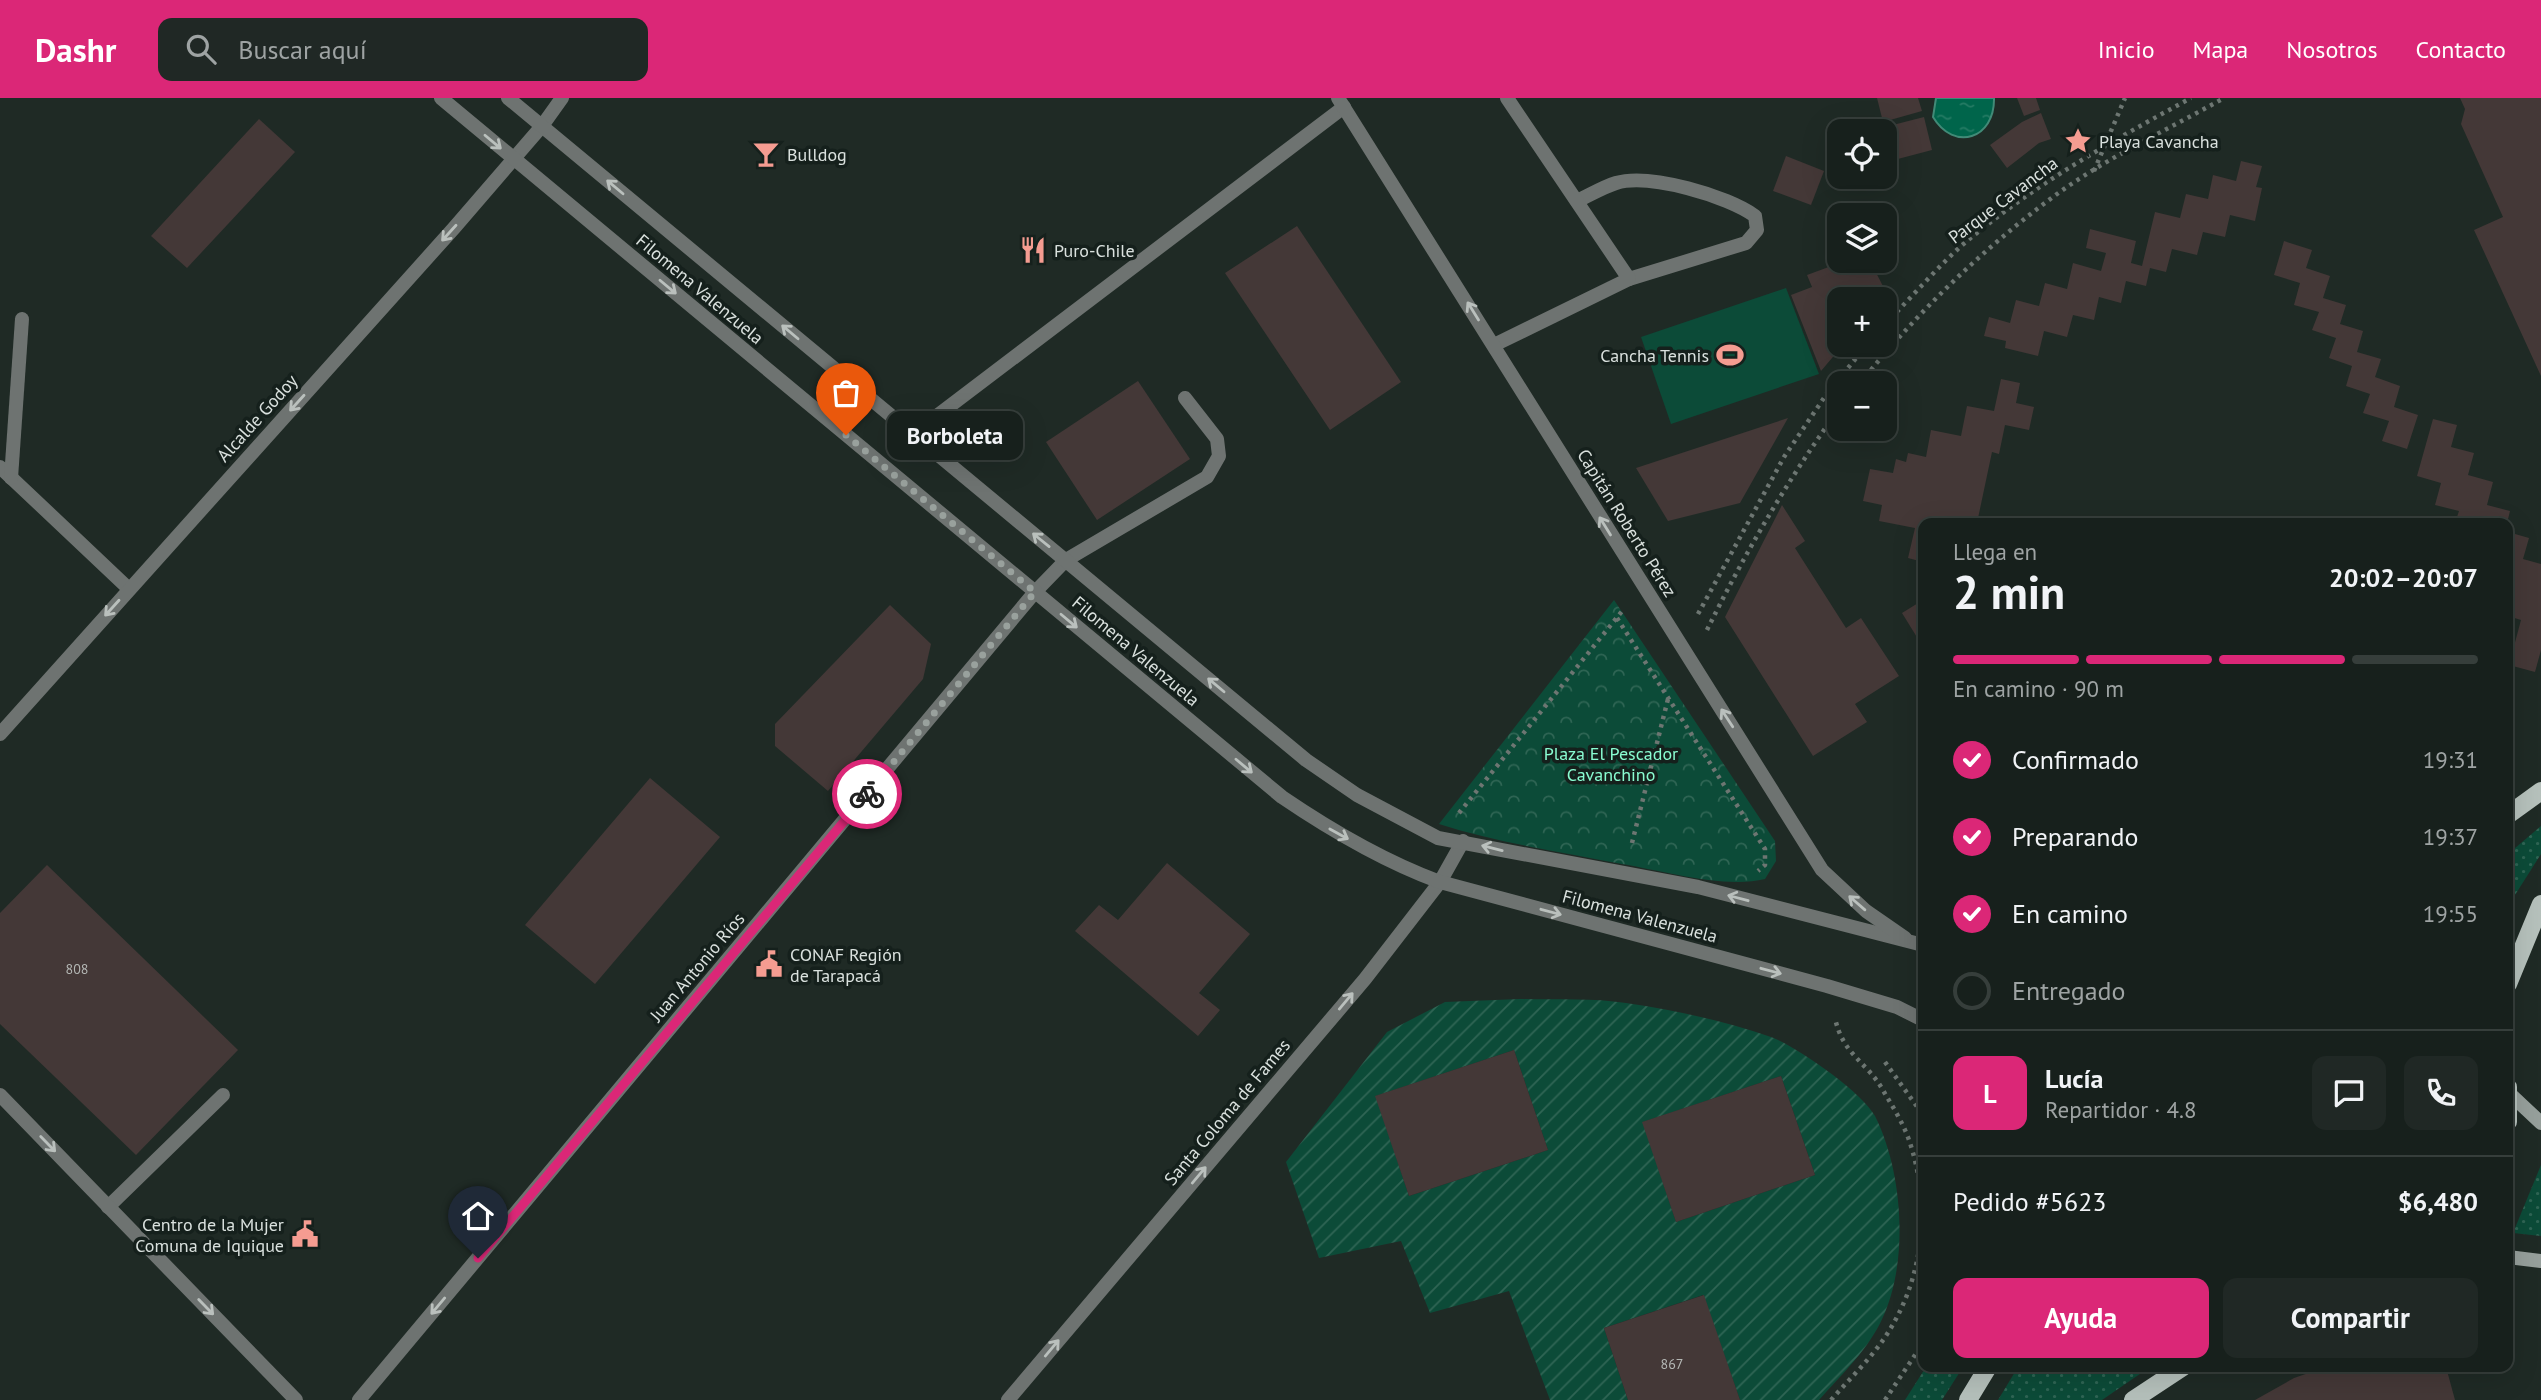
<!DOCTYPE html>
<html lang="es">
<meta charset="utf-8">
<style>
body{margin:0;font-family:"PT Sans",sans-serif;background:#202825;color:#f1f3f6;height:100vh;display:flex;flex-direction:column;font-size:26px;white-space:nowrap}
*{box-sizing:border-box;margin:0}
p{font-size:23px;color:#9ea3a3}
.icon{flex:none;width:38px;height:38px;fill:none;stroke:currentColor;stroke-width:2;stroke-linecap:round;stroke-linejoin:round}
.map{position:relative;flex:1;overflow:hidden}
.sheet{position:absolute;left:1918px;top:420px;width:595px;height:854px;display:flex;flex-direction:column;background:#17201c;border-radius:14px;box-shadow:0 7px 28px #0002,0 0 0 2px #363e3b}
.sheet>*{flex:none}
.fabs{position:absolute;left:1827px;top:21px;display:grid;gap:14px}
.fabs a{display:grid;place-items:center;width:70px;height:70px;border-radius:14px;background:#17201c;box-shadow:0 7px 28px #0002,0 0 0 2px #363e3b;font-size:35px}
.pin{position:absolute;display:grid;place-items:center;width:60px;height:60px;color:#fff;margin:-72px -30px;border-radius:50% 50% 50% 0;rotate:-45deg;box-shadow:0 0 7px #0007}
.pin .icon{rotate:45deg}
.courier{position:absolute;display:grid;place-items:center;width:70px;height:70px;margin:-35px;border:5px solid #db2777;border-radius:50%;background:#fff;color:#222;box-shadow:0 2px 9px #0007}
.bubble{position:absolute;height:49px;border-radius:14px;background:#17201c;box-shadow:0 7px 28px #0002,0 0 0 2px #363e3b;font-size:23px;font-weight:700;line-height:49px;text-align:center}
.overview em{font-style:normal;font-weight:700}
.overview div{display:flex;flex-direction:column-reverse}
.overview{display:flex;align-items:center;justify-content:space-between;height:119px;padding:0 35px}
h1{font-size:46px;font-weight:700;line-height:52px}
.bar{display:grid;grid-template-columns:repeat(4,1fr);gap:10px 7px;align-content:center;height:84px;padding:0 35px}
.bar i{height:9px;border-radius:5px;background:#363e3b}
.bar .current{background:#db2777}
.bar p{grid-column:span 4}
.line{display:flex;align-items:center;gap:18px;padding:0 35px;border-top:2px solid #363e3b}
.line div{flex:1}
.round{display:grid;place-items:center;flex:none;width:74px;height:74px;border-radius:14px;background:#202825}
ol{padding:0 35px;list-style:none}
li{display:flex;align-items:center;gap:21px;height:77px}
li p{margin-inline-start:auto}
li .icon{padding:7px;border-radius:50%;background:#db2777;color:#fff;stroke-width:4}
li:last-child{color:#9ea3a3}
li i{width:38px;height:38px;border:4px solid #363e3b;border-radius:50%}
.cta{display:flex;gap:14px;margin-top:auto;padding:14px 35px}
.cta a{flex:1;height:80px;border-radius:14px;background:#db2777;color:#fff;font-size:28px;font-weight:700;line-height:80px;text-align:center}
.cta a+a{background:#202825;color:#f1f3f6}
header{display:flex;align-items:center;gap:42px;box-sizing:border-box;height:98px;padding:0 35px;background:#db2777;color:#fff}
header strong{font-size:33px}
nav{display:flex;gap:38px;margin-inline-start:auto;font-size:24px}
.search{width:490px;height:63px;background:#202825;display:flex;align-items:center;gap:18px;box-sizing:border-box;padding:0 24px;border-radius:14px;color:#9ea3a3;font-size:26px}
.map>svg:first-child{display:block}
</style>
<header>
<strong>Dashr</strong>
<div class="search"><svg class="icon" aria-label="search" viewBox="0 0 24 24"><circle cx="10" cy="10" r="6"/><path d="M15 15l6 6"/></svg>Buscar aquí</div>
<nav><a>Inicio</a><a>Mapa</a><a>Nosotros</a><a>Contacto</a></nav>
</header>
<div class="map">
<svg width="2541" height="1302" viewBox="0 0 2541 1302">
<defs>
<pattern id="grass-dots" width="8" height="8" patternUnits="userSpaceOnUse" patternTransform="scale(1.75)"><rect width="8" height="8" fill="#0c4b38"/><path d="M2 2h.1M6 6h.1" fill="none" stroke="#2f6554" stroke-width="1.8" stroke-linecap="round"/></pattern>
<pattern id="park-crowns" width="20" height="18" patternUnits="userSpaceOnUse" patternTransform="scale(1.75)"><rect width="20" height="18" fill="#0c4b38"/><path d="M2 6a3 3 0 1 1 6 0M12 15a3 3 0 1 1 6 0" fill="none" stroke="#2f6554"/></pattern>
<pattern id="garden-furrows" width="10" height="10" patternUnits="userSpaceOnUse" patternTransform="scale(1.75)"><rect width="10" height="10" fill="#0c4b38"/><path d="M-1 1l2-2M0 10L10 0M9 11l2-2" fill="none" stroke="#2f6554"/></pattern>
<pattern id="water-ripples" width="26" height="14" patternUnits="userSpaceOnUse" patternTransform="scale(1.75)"><rect width="26" height="14" fill="#00654b"/><path d="M2 4q2-2 4 0t4 0M15 11q2-2 4 0t4 0" fill="none" stroke="#257b64"/></pattern>
</defs>
<rect width="100%" height="100%" fill="#1f2a25"/>
<g fill="url(#grass-dots)">
<polygon points="2541,728 2541,756 2515,797 2508,794 2508,756"/>
<polygon points="2541,1067 2541,1138 2513,1135"/>
<polygon points="1926,1269 1963,1269 1942,1302 1905,1302"/>
<polygon points="2018,1269 2150,1269 2102,1302 1998,1302"/>
</g>
<path fill="url(#park-crowns)" d="M1614,502L1775,743L1776,763L1765,781C1725,791 1664,773 1622,766C1561,754 1498,745 1439,726Z"/>
<path fill="url(#garden-furrows)" fill-rule="evenodd" d="M1520,901C1555,902 1592,900 1626,905C1674,912 1725,923 1771,939C1796,948 1862,994 1875,1018C1903,1074 1909,1162 1883,1219C1869,1251 1842,1276 1819,1302H1740L1703,1197L1604,1230L1628,1302H1550L1509,1193L1430,1215L1401,1143L1319,1160L1286,1064L1387,934L1445,904ZM1514,952L1548,1052L1409,1098L1376,998ZM1781,978L1815,1077L1676,1124L1643,1024Z"/>
<polygon fill="#0c4b38" points="1786,190 1819,276 1671,326 1641,239"/>
<path fill="url(#water-ripples)" stroke="#418a77" stroke-width="2" d="M1936,0H1994C1995,41 1954,54 1933,19Z"/>
<g fill="#443837">
<polygon points="1877,0 1918,0 1922,13 1883,24"/>
<polygon points="2017,0 2036,0 2040,12 2024,18"/>
<polygon points="2460,0 2541,0 2541,278 2474,132 2503,119 2461,26 2465,11"/>
<polygon points="2041,15 2051,41 2039,45 2007,70 1990,47 2022,24"/>
<polygon points="1924,19 1932,52 1894,62 1885,29"/>
<polygon points="259,21 295,54 187,170 151,138"/>
<polygon points="1786,58 1824,73 1811,107 1773,93"/>
<polygon points="2241,63 2262,68 2256,89 2262,90 2255,123 2230,117 2225,139 2203,134 2197,157 2172,151 2166,174 2150,170 2146,188 2126,183 2121,205 2099,199 2094,222 2073,217 2067,239 2044,233 2038,258 2005,250 2006,243 1984,238 1989,219 2010,225 2016,202 2039,208 2045,185 2067,191 2073,165 2101,173 2106,155 2086,150 2090,131 2136,143 2131,165 2142,168 2155,114 2180,120 2186,96 2208,101 2213,77 2236,83"/>
<polygon points="1297,128 1401,284 1330,332 1225,175"/>
<polygon points="2284,143 2312,152 2306,170 2330,178 2323,200 2346,207 2340,226 2363,233 2357,254 2381,261 2375,279 2400,288 2394,309 2418,317 2407,351 2382,343 2389,323 2363,315 2370,296 2346,288 2352,268 2329,260 2336,240 2312,232 2319,214 2294,207 2300,185 2274,177"/>
<polygon points="1845,163 1870,163 1886,194 1880,201 1839,201 1839,247 1843,247 1821,273 1791,197 1812,189 1807,177"/>
<polygon points="2001,281 2020,285 2016,305 2034,309 2029,332 2005,327 1999,356 1992,354 1977,425 1923,425 1923,464 1908,460 1915,430 1879,423 1882,407 1863,403 1870,371 1893,375 1896,361 1906,364 1908,355 1926,359 1931,332 1961,338 1967,308 1994,313"/>
<polygon points="1138,283 1190,361 1097,422 1046,344"/>
<polygon points="1788,320 1740,405 1668,423 1636,370"/>
<polygon points="2433,321 2457,327 2451,349 2474,355 2468,377 2493,384 2487,407 2510,413 2507,425 2455,425 2459,413 2435,407 2441,385 2417,378"/>
<polygon points="1782,407 1805,443 1795,450 1846,530 1861,520 1899,578 1855,606 1867,624 1813,658 1725,519"/>
<polygon points="2508,434 2529,440 2523,461 2541,466 2541,552 2535,574 2509,567 2521,522 2508,518 2513,498 2508,496"/>
<polygon points="1923,502 1923,549 1902,515"/>
<polygon points="890,507 931,546 923,581 828,693 775,648 775,626"/>
<polygon points="650,680 720,739 595,886 525,827"/>
<polygon points="1167,765 1250,836 1199,895 1220,912 1198,938 1075,833 1099,807 1118,822"/>
<polygon points="47,767 238,952 136,1057 0,926 0,815"/>
<polygon points="1514,952 1548,1052 1409,1098 1375,998"/>
<polygon points="1781,978 1815,1077 1676,1124 1642,1024"/>
<polygon points="1704,1197 1740,1302 1628,1302 1604,1230"/>
<polygon points="2326,1269 2446,1269 2455,1302 2255,1302 2294,1280"/>
</g>
<g fill="none" stroke-linecap="round" stroke-linejoin="round">
<g stroke="#6d7672" stroke-width="4.5" stroke-dasharray="3.5 5" stroke-linecap="butt">
<polyline points="2094,73 2125,0"/>
<path d="M1885,226C1910,201 1934,173 1960,149C2030,89 2110,44 2191,0"/>
<path d="M1860,285C1918,214 1982,151 2057,96C2108,59 2169,31 2224,0"/>
<polyline points="1698,516 1784,359 1828,294 1867,247"/>
<polyline points="1617,520 1765,751 1765,767 1758,773"/>
<path d="M1707,532C1745,455 1788,381 1839,311"/>
<polyline points="1459,715 1623,512"/>
<polyline points="1632,745 1668,601"/>
<polyline points="1885,964 1923,1017"/>
<path d="M1831,1302C1852,1278 1876,1256 1892,1228C1925,1172 1930,1103 1909,1042C1903,1025 1893,1009 1884,994C1868,964 1843,958 1835,920"/>
<polyline points="1885,1302 1923,1245"/>
</g>
<g stroke="#6e7371" stroke-width="14">
<polyline points="542,28 562,0"/>
<path d="M1577,103C1590,97 1603,89 1616,85C1649,75 1728,98 1755,118L1757,132L1746,145L1629,181"/>
<polyline points="1494,247 1629,181 1507,0"/>
<polyline points="0,369 129,491"/>
<polyline points="11,380 22,221"/>
<polyline points="1066,462 1207,379 1219,358 1217,341 1185,300"/>
<polyline points="108,1109 223,997"/>
</g>
<polyline stroke="#6e7371" stroke-width="14" points="913,336 1344,9"/>
<g stroke="#6e7371" stroke-width="14">
<polyline points="0,636 454,130 542,28"/>
<polyline points="359,1302 1035,494 1066,462"/>
<polyline points="1008,1302 1365,881 1440,784 1463,743"/>
</g>
<g stroke="#6e7371" stroke-width="14">
<path d="M441,0L1282,699C1332,733 1383,763 1440,784L1827,888L1897,909L1923,922"/>
<polyline points="508,0 1306,662 1357,697 1438,740 1698,789 1923,847"/>
<polyline points="1338,0 1822,772 1866,813 1905,840"/>
<polyline points="0,997 296,1302"/>
</g>
<g stroke="#969f9b" stroke-width="14">
<polyline points="2509,995 2541,1025"/>
<polyline points="2508,1159 2541,1163"/>
</g>
<g stroke="#b5c0bb" stroke-width="18">
<polyline points="2508,717 2541,693"/>
<polyline points="2508,886 2541,806"/>
<polyline points="2508,989 2508,1024"/>
<polyline points="1968,1302 1988,1269"/>
<polyline points="2133,1302 2183,1269"/>
</g>
</g>
<defs><path id="oneway-shaft" d="M-6 0H5M1.5-3L5.5 0L1.5 3" fill="none" stroke-width="1.6" stroke-linecap="round" stroke-linejoin="round" transform="scale(1.75)"/></defs>
<g stroke="#bac0bd">
<use href="#oneway-shaft" transform="translate(493 44) rotate(40)"/>
<use href="#oneway-shaft" transform="translate(615 89) rotate(-140)"/>
<use href="#oneway-shaft" transform="translate(449 135) rotate(132)"/>
<use href="#oneway-shaft" transform="translate(668 189) rotate(40)"/>
<use href="#oneway-shaft" transform="translate(1473 213) rotate(-122)"/>
<use href="#oneway-shaft" transform="translate(790 234) rotate(-140)"/>
<use href="#oneway-shaft" transform="translate(297 305) rotate(132)"/>
<use href="#oneway-shaft" transform="translate(1605 428) rotate(-122)"/>
<use href="#oneway-shaft" transform="translate(1041 442) rotate(-141)"/>
<use href="#oneway-shaft" transform="translate(112 510) rotate(132)"/>
<use href="#oneway-shaft" transform="translate(1069 523) rotate(40)"/>
<use href="#oneway-shaft" transform="translate(1216 587) rotate(-140)"/>
<use href="#oneway-shaft" transform="translate(1727 620) rotate(-123)"/>
<use href="#oneway-shaft" transform="translate(1244 668) rotate(40)"/>
<use href="#oneway-shaft" transform="translate(1339 736) rotate(29)"/>
<use href="#oneway-shaft" transform="translate(1492 750) rotate(-166)"/>
<use href="#oneway-shaft" transform="translate(1738 800) rotate(-165)"/>
<use href="#oneway-shaft" transform="translate(1857 805) rotate(-139)"/>
<use href="#oneway-shaft" transform="translate(1551 814) rotate(15)"/>
<use href="#oneway-shaft" transform="translate(1771 873) rotate(15)"/>
<use href="#oneway-shaft" transform="translate(1346 903) rotate(-50)"/>
<use href="#oneway-shaft" transform="translate(48 1046) rotate(46)"/>
<use href="#oneway-shaft" transform="translate(1199 1077) rotate(-50)"/>
<use href="#oneway-shaft" transform="translate(438 1208) rotate(130)"/>
<use href="#oneway-shaft" transform="translate(206 1209) rotate(46)"/>
<use href="#oneway-shaft" transform="translate(1052 1250) rotate(-50)"/>
</g>
<g fill="none" stroke-linecap="round" stroke-linejoin="round">
<polyline stroke="#99a19d" stroke-width="7" stroke-dasharray="0 12.6" points="846,337 1035,494 867,696"/>
<polyline stroke="#db2777" stroke-width="9" points="478,1160 867,696"/>
</g>
<defs>
<symbol id="sight-bare" viewBox="-9 -9 18 18"><path d="M0-6L1.8-2.2L6-1.7L2.9 1.2L3.7 5.4L0 3.3L-3.7 5.4L-2.9 1.2L-6-1.7L-1.8-2.2Z" fill="#f59c91" stroke="#15201c" stroke-width="2.5" paint-order="stroke"/></symbol>
<symbol id="bar-bare" viewBox="-9 -9 18 18"><path d="M-6-5H6L.8 .8V4.5H3.5V6h-7V4.5H-.8V.8Z" fill="#f59c91" stroke="#15201c" stroke-width="2.5" paint-order="stroke"/></symbol>
<symbol id="restaurant-bare" viewBox="-9 -9 18 18"><path d="M-5-6h1v4h1v-4h1v4h1v-4h1v5L-1.5 .5V6h-2V.5L-5-1ZM5-6V6H3V1.5H1.5Q1.5-4 5-6Z" fill="#f59c91" stroke="#15201c" stroke-width="2.5" paint-order="stroke"/></symbol>
<symbol id="stadium-bare" viewBox="-9 -9 18 18"><path d="M0-5a6.5 5 0 1 0 0 10a6.5 5 0 1 0 0-10ZM-3.5-1.8h7v3.6h-7Z" fill="#f59c91" stroke="#15201c" stroke-width="2.5" paint-order="stroke"/></symbol>
<symbol id="civic-bare" viewBox="-9 -9 18 18"><path d="M-.6-6.5H3V-4.5H.6V-3L4-1V1h2V6H-6V1h2V-1L-.6-3ZM-1.2 2.5V6h2.4V2.5Z" fill="#f59c91" stroke="#15201c" stroke-width="2.5" paint-order="stroke"/></symbol>
</defs>
<g fill-rule="evenodd">
<use href="#sight-bare" x="2059" y="24" width="38" height="38"/>
<use href="#bar-bare" x="747" y="37" width="38" height="38"/>
<use href="#restaurant-bare" x="1014" y="133" width="38" height="38"/>
<use href="#stadium-bare" x="1711" y="238" width="38" height="38"/>
<use href="#civic-bare" x="750" y="847" width="38" height="38"/>
<use href="#civic-bare" x="286" y="1117" width="38" height="38"/>
</g>
<g text-anchor="middle" dominant-baseline="central" stroke-width="7" stroke-linejoin="round" paint-order="stroke">
<g font-size="14" fill="#b4b7b4">
<text x="77" y="871">808</text>
<text x="1672" y="1266">867</text>
</g>
<g font-size="18" fill="#dae1de" stroke="#15201c" text-anchor="start">
<text x="2099" y="43">Playa Cavancha</text>
<text x="787" y="56">Bulldog</text>
<text x="1054" y="152">Puro-Chile</text>
<text x="1709" y="257" text-anchor="end">Cancha Tennis</text>
<text x="790" y="856">CONAF Región<tspan x="790" dy="21">de Tarapacá</tspan></text>
<text x="284" y="1126" text-anchor="end">Centro de la Mujer<tspan x="284" dy="21">Comuna de Iquique</tspan></text>
</g>
<g font-size="18" fill="#dae1de" stroke="#15201c">
<text transform="translate(2003 102) rotate(-37)">Parque Cavancha</text>
<text transform="translate(700 191) rotate(40)">Filomena Valenzuela</text>
<text transform="translate(257 320) rotate(-48)">Alcalde Godoy</text>
<text transform="translate(1627 425) rotate(58)">Capitán Roberto Pérez</text>
<text transform="translate(1136 553) rotate(40)">Filomena Valenzuela</text>
<text transform="translate(1640 818) rotate(15)">Filomena Valenzuela</text>
<text transform="translate(697 869) rotate(-50)">Juan Antonio Ríos</text>
<text transform="translate(1227 1014) rotate(-50)">Santa Coloma de Fames</text>
</g>
<g font-size="18" fill="#89fcd1" stroke="#15201c">
<text x="1611" y="655">Plaza El Pescador<tspan x="1611" dy="21">Cavanchino</tspan></text>
</g>
</g>
</svg>
<div class="fabs">
<a><svg class="icon" aria-label="locate" viewBox="0 0 24 24"><circle cx="12" cy="12" r="6"/><path d="M12 2v4M12 18v4M2 12h4M18 12h4"/></svg></a>
<a><svg class="icon" aria-label="layers" viewBox="0 0 24 24"><path d="M12 4l9 5-9 5-9-5zM3 14l9 5 9-5"/></svg></a>
<a>+</a>
<a>−</a>
</div>
<div class="pin" style="left:846px;top:337px;background:#ea580c"><svg class="icon" aria-label="bag" viewBox="0 0 24 24"><path d="M5 8h14l-1 12H6zM9 8a3 3 0 0 1 6 0"/></svg></div>
<div class="pin" style="left:478px;top:1160px;background:#1f2937"><svg class="icon" aria-label="home" viewBox="0 0 24 24"><path d="M3 11l9-7 9 7M6 9v11h12V9"/></svg></div>
<div class="courier" style="left:867px;top:696px"><svg class="icon" aria-label="bike" viewBox="0 0 24 24"><circle cx="6" cy="16" r="4"/><circle cx="18" cy="16" r="4"/><path d="M6 16l4-8h5l3 8M10 8l3 8H6M13 5h3"/></svg></div>
<div class="bubble" style="left:887px;top:313px;width:136px">Borboleta</div>
<section class="sheet">
<div class="overview"><div><h1>2 min</h1><p>Llega en</p></div><em>20:02–20:07</em></div>
<div class="bar"><i class="current"></i><i class="current"></i><i class="current"></i><i></i><p>En camino · 90 m</p></div>
<ol>
<li><svg class="icon" aria-label="check" viewBox="0 0 24 24"><path d="M5 12l5 5 9-10"/></svg>Confirmado<p>19:31</p></li>
<li><svg class="icon" aria-label="check" viewBox="0 0 24 24"><path d="M5 12l5 5 9-10"/></svg>Preparando<p>19:37</p></li>
<li><svg class="icon" aria-label="check" viewBox="0 0 24 24"><path d="M5 12l5 5 9-10"/></svg>En camino<p>19:55</p></li>
<li><i></i>Entregado</li>
</ol>
<div class="line" style="height:126px"><b class="round" style="background:#db2777;color:#fff">L</b><div><b>Lucía</b><p>Repartidor · 4.8</p></div><a class="round"><svg class="icon" aria-label="chat" viewBox="0 0 24 24"><path d="M4 5h16v11H9l-5 4z"/></svg></a><a class="round"><svg class="icon" aria-label="phone" viewBox="0 0 24 24"><path d="M5 4h4l2 5-3 2q2 4 5 5l2-3 5 2v4C11 20 4 13 5 4z"/></svg></a></div>
<div class="line" style="height:91px"><div>Pedido #5623</div><b>$6,480</b></div>
<div class="cta"><a>Ayuda</a><a>Compartir</a></div>
</section>
</div>
